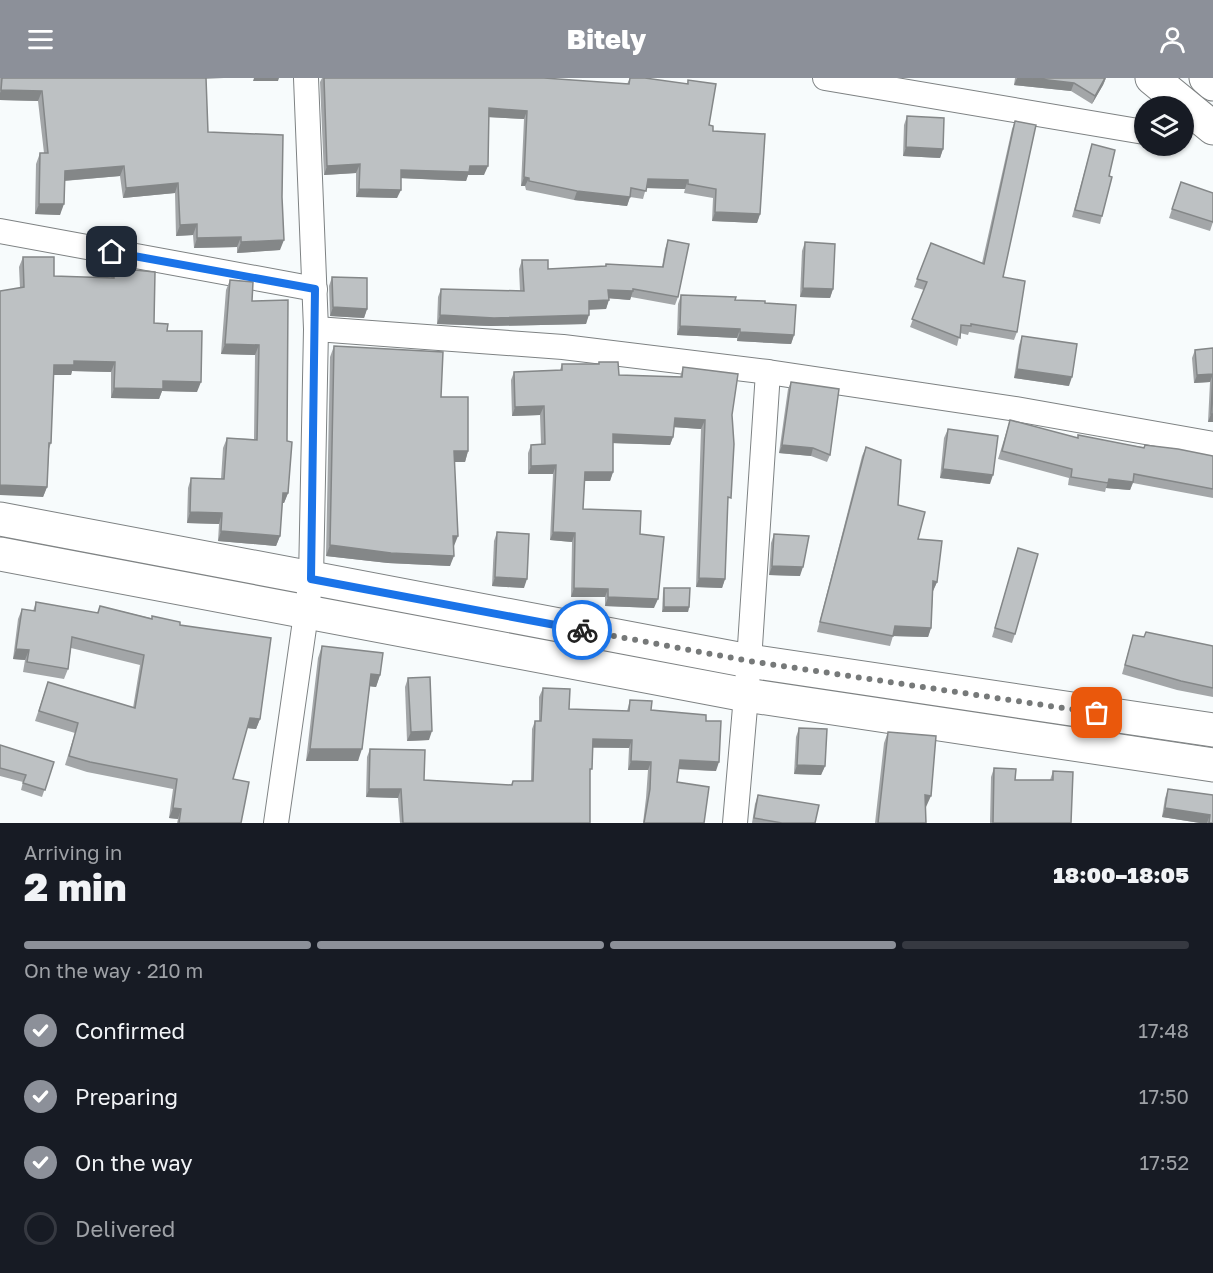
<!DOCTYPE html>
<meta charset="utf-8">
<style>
body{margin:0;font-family:"Golos Text",sans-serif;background:#242831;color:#f1f3f6;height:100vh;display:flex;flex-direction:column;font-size:22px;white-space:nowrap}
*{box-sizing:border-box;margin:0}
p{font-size:20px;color:#9ea1a6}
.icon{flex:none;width:33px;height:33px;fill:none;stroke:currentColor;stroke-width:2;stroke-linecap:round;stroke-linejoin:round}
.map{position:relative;height:745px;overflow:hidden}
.panel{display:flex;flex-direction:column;background:#171b24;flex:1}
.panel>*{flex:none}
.controls{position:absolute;left:1134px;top:18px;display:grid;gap:12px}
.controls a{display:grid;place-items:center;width:60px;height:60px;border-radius:50%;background:#171b24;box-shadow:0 2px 4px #0004;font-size:30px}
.pin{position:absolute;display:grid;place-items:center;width:51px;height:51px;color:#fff;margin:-26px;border-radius:12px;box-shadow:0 3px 9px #0006}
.courier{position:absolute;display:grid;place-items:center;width:60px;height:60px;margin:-30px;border:4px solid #1a73e8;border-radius:50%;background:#fff;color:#222;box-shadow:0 2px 8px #0007}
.head em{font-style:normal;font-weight:800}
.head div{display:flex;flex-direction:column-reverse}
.head{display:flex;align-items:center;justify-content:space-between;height:102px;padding:0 24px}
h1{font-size:39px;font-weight:800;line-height:45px}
.bar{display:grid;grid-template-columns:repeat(4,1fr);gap:9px 6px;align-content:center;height:72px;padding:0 24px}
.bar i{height:8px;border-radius:4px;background:#363941}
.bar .active{background:#8c9099}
.bar p{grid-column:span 4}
ol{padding:0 24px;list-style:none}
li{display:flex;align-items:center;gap:18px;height:66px}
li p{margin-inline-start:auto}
li .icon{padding:6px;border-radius:50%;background:#8c9099;color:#fff;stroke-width:4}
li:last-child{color:#9ea1a6}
li i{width:33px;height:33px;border:3px solid #363941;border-radius:50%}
header{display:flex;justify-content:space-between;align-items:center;height:78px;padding:0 24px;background:#8c9099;color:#fff;font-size:27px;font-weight:800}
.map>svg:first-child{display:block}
</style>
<header><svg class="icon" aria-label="menu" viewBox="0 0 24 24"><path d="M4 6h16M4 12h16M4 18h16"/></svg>Bitely<svg class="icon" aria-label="person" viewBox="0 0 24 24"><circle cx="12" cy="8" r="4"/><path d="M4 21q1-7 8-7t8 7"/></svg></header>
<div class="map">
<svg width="1213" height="745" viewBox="0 0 1213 745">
<rect width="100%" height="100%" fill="#f7fbfc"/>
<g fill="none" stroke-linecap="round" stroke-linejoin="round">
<defs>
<g id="street">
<polyline points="825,0 1144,54"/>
<polyline points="0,153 315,211"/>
<polyline points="316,251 563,269 768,294 1016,331 1213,366"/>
<polyline points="276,745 311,501 316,251 306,0"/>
<polyline points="735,745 749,583 768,294"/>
</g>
<g id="secondary">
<polyline points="1152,0 1213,50"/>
<polyline points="1206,0 1213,6"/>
<polyline points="0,441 749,583 1213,652"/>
<polyline points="0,476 746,617 1213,687"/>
</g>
</defs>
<use href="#street" stroke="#7e8283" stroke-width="26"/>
<use href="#secondary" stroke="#7e8283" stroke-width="35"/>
<use href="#street" stroke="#fff" stroke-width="24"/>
<use href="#secondary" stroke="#fff" stroke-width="33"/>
</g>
<g fill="#a3a6a8">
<polygon points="0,0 224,0 206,1 208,54 280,172 237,175 237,169 194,170 193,157 176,158 175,115 123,120 120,98 64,103 60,137 35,136 36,86 40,75 44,75 38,23 0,22"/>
<polygon points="322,0 544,0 627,6 630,0 645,0 687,6 688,2 709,47 760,136 757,145 712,143 713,120 684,115 685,111 646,110 643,121 630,119 627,128 574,122 526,112 525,108 521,108 524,41 489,39 484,97 468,97 466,103 401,100 397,120 356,119 356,95 324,97 320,4"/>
<polygon points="1015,0 1106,0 1103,7 1092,26 1071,13 1014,7"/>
<polygon points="907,38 943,71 940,80 903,78 904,47"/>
<polygon points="1015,43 1003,199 1017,254 1014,262 969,254 968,257 960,255 957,268 910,249 924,212 914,209 931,165 982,185 1012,51"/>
<polygon points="1092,66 1109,98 1102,138 1100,146 1072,139"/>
<polygon points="1181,104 1213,144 1210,153 1169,140"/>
<polygon points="668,162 678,219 675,227 631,219 630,222 609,220 606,231 589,231 586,246 491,248 437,246 438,219 441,211 520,213 519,191 522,182 548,191 605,188 606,186 662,189 665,171"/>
<polygon points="805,164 833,211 830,220 800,219 802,173"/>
<polygon points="23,179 54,198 111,200 114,190 154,245 167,253 197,314 162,313 159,321 111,320 111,294 72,293 71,297 54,297 51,365 49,371 47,409 43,419 20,210 19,189"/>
<polygon points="332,199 367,231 364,240 330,238 329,208"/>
<polygon points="230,202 252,223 287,363 288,415 284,425 282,425 280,458 276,468 218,463 219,446 187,445 188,410 191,400 221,401 223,370 227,360 254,361 255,277 221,276 226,212"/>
<polygon points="681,217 765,225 794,257 791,266 737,263 737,260 677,257 678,226"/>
<polygon points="1022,258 1069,308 1014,300 1019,267"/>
<polygon points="334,268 441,319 468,373 465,384 454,384 454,468 450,488 388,485 326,478 330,279"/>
<polygon points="1213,270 1213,344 1208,344 1210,304 1194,305 1192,280 1195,272"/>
<polygon points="599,284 619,297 680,299 683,289 732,337 727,428 725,501 722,510 696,509 701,351 674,349 673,359 670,367 613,365 613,394 610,403 584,403 583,431 640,456 654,530 605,528 605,519 571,519 572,464 550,462 553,396 528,396 528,375 531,367 541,366 540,337 512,338 511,302 514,294 560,292 562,286 598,286"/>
<polygon points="791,304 830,377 827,384 811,378 779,375 788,311"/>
<polygon points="1010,342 1077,360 1144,369 1213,378 1213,420 1133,405 1130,412 1106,410 1105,414 1068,407 1069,400 998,381"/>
<polygon points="948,351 990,406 940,400 944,360"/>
<polygon points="866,369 898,427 918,461 937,504 933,513 931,550 928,559 893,558 890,568 817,554 862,378"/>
<polygon points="497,454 524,510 492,508 494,463"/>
<polygon points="774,456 800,498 769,497 771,465"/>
<polygon points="1018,471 1015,556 1012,565 992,559"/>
<polygon points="664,510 689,529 688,534 662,534 663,514"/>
<polygon points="36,524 97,535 100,528 180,547 260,641 256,651 247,650 233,701 241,745 177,745 178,741 169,740 173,711 87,694 65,687 75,655 35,643 48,604 133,630 140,587 71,570 68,591 64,601 23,594 25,582 13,581 18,541 22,531 33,533"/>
<polygon points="1133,557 1144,559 1213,568 1213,619 1177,612 1122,596"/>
<polygon points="322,568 380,597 376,609 370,608 358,683 306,683 318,580"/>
<polygon points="408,600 429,662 407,663 405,609"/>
<polygon points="543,610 569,631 627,633 630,622 651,632 706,643 716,693 679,691 677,704 704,745 643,745 646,720 648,692 628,692 629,670 593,670 590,695 590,745 400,745 398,720 366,719 367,679 370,671 424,702 511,707 513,703 531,703 532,651 535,643 539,643 539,619"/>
<polygon points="799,650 825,688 821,697 794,696 796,659"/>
<polygon points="888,654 926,729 925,729 926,745 875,745 884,665"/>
<polygon points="0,667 54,684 42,719 21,712 23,704 0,698"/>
<polygon points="994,690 1015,702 1050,702 1053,693 1071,745 990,745 991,699"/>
<polygon points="1168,711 1213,717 1213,745 1200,745 1162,739 1165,720"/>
<polygon points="758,717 815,745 752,745 755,726"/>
</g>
<g fill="#848788">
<polygon points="254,0 279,0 278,3 253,3"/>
<polygon points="1017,0 1031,0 1074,5 1071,13 1014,7"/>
<polygon points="1106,0 1103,7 1092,26 1095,18"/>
<polygon points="1,12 42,13 38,23 0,22 0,15"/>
<polygon points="489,30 527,33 524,41 486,39"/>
<polygon points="906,69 943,71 940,80 903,78"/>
<polygon points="360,86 356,95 324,97 327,88"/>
<polygon points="124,88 120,98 61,103 65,93"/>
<polygon points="470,88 488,88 484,97 468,97 466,103 398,100 401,92"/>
<polygon points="524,99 529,100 525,108 521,108"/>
<polygon points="648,101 688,102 685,111 645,110"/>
<polygon points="178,105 175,115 123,120 126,110"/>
<polygon points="359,111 401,112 397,120 356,119"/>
<polygon points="577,113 630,119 627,128 574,122"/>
<polygon points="39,126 64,126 60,137 35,136"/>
<polygon points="715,134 760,136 757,145 712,143"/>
<polygon points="197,146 193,157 176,158 180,147"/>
<polygon points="241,159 237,169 194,170 197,160"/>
<polygon points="284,162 280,172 237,175 241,164"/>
<polygon points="803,210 833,211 830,220 800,219"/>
<polygon points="608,212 633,213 630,222 605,220"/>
<polygon points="609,222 606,231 586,232 589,223"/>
<polygon points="333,229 367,231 364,240 330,238"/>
<polygon points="440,237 589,237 586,246 491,248 437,246"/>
<polygon points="680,248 740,251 737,260 677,257"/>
<polygon points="740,254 794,257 791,266 737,263"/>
<polygon points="225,266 259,267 255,277 221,276"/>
<polygon points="74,283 115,284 111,294 72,293 71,297 51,297 54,287"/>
<polygon points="1017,291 1072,299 1069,308 1014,300"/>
<polygon points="1213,296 1210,304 1194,305 1197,297"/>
<polygon points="163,303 201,304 197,314 162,313 159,321 111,320 114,310"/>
<polygon points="544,328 540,337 512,338 515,329"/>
<polygon points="1211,336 1213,336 1213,344 1208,344"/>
<polygon points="675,340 705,342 701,351 672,349"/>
<polygon points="613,356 673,359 670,367 610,365"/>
<polygon points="782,367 813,370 811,378 779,375"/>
<polygon points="454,373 468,373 465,384 450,384"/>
<polygon points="556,387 553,396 528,396 531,388"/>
<polygon points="943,391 993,397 990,406 940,400"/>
<polygon points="585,394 613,394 610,403 581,403"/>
<polygon points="1109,401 1133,404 1130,412 1106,410"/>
<polygon points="0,407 47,409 43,419 0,417"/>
<polygon points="283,415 288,415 284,425 279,425"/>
<polygon points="190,434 222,435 219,446 187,445"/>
<polygon points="221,453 280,458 276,468 218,463"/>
<polygon points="553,454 575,455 572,464 550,462"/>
<polygon points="453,458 458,458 454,468 449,469"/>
<polygon points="330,467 454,478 450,488 388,485 326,478"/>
<polygon points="772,488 803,489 800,498 769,497"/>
<polygon points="495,499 527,501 524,510 492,508"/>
<polygon points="699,500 725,501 722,510 696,509"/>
<polygon points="933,503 937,504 933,513 930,513"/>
<polygon points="574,510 608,511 605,519 571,519"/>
<polygon points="608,519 658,521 654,530 605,528"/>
<polygon points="664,529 689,529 688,534 662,534"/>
<polygon points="895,548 931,550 928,559 892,558"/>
<polygon points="16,571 29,572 25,582 13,581"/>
<polygon points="371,596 380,597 376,609 367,608"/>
<polygon points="250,640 260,641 256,651 247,650"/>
<polygon points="432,653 429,662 407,663 411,654"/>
<polygon points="593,661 632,662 629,670 590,669"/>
<polygon points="310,671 362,671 358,683 306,683"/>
<polygon points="680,682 719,684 716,693 677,691"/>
<polygon points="631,683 651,684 648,692 628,692"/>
<polygon points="797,687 825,688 821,697 794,696"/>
<polygon points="369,711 401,711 398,720 366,719"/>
<polygon points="925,717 931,718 926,729 921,729"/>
<polygon points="173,730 181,731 178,741 169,740"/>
<polygon points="1165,730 1210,737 1207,745 1200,745 1162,739"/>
</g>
<g fill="#bdc1c3" stroke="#848788" stroke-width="1.5">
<polygon points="2,0 206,0 208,54 283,57 282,119 284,162 241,164 241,159 197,160 197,146 180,147 178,105 126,110 124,88 65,93 64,126 39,126 40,75 48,75 42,13 1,12"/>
<polygon points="324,0 544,0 629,6 630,0 645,0 688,6 688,2 716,6 709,47 713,48 713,53 765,56 760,136 715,134 716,111 688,106 688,102 648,101 646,113 631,110 630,119 577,113 529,103 529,100 524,99 527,33 489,30 488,88 470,88 469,94 401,92 401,112 359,111 360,86 327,88"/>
<polygon points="1031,0 1105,0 1095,18 1074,5"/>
<polygon points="907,38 944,40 943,71 906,69"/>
<polygon points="1015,43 1036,47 1003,199 1025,203 1017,254 971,246 971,248 961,247 960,260 912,241 927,204 917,201 931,165 984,186"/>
<polygon points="1092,66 1115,72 1109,98 1112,99 1102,138 1075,132"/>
<polygon points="1181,104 1213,115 1213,144 1172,131"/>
<polygon points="668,162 689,166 678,219 633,211 633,213 608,212 609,222 589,223 589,237 494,240 440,237 441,211 524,213 522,182 548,182 548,191 606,188 606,186 663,189"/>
<polygon points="805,164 835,166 833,211 803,210"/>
<polygon points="23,179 54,179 54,198 114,200 114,190 155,194 154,245 168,246 167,253 202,253 201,304 163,303 163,311 114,310 115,284 74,283 74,287 54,287 51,365 49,365 47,409 0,407 0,213 24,209"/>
<polygon points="332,199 367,200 367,231 333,229"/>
<polygon points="230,202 253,204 252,223 288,222 287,363 292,364 288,415 283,415 280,458 221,453 222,435 190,434 191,400 224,401 227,360 257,362 259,267 225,266"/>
<polygon points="681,217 736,219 735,222 765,223 765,225 796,227 794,257 740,254 740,251 680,248"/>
<polygon points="1022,258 1077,266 1072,299 1017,291"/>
<polygon points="334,268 443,274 441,319 468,319 468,373 454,373 458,458 453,458 454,478 391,475 330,467"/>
<polygon points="1213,270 1213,336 1211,336 1213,296 1197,297 1195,272"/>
<polygon points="599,284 618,284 619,297 682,299 683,289 738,296 732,337 734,366 731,420 728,419 725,501 699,500 705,342 675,340 673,359 613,356 613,394 585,394 583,431 641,433 640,456 664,459 658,521 608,519 608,511 574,510 575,455 553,454 556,387 531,388 531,367 545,366 544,328 515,329 514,294 562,292 562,286 599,286"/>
<polygon points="791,304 839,311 830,377 813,370 782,367"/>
<polygon points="1010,342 1078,360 1078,357 1144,370 1145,367 1178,371 1213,378 1213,411 1134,396 1133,404 1109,401 1108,405 1071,399 1072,391 1002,373"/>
<polygon points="948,351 998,358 993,397 943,391"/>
<polygon points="866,369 901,382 898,427 925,434 918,461 942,463 937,504 933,503 931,550 895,548 893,558 820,544"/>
<polygon points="497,454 529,456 527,501 495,499"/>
<polygon points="774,456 809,458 803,489 772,488"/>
<polygon points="1018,470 1038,476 1015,556 995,550"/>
<polygon points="664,510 690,510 689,529 664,529"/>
<polygon points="36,524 98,535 100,528 152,541 152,538 180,544 180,547 271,560 260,641 250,640 233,701 249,704 241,745 179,745 181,731 173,730 177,701 90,684 69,678 78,645 39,633 48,604 135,630 144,577 72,559 68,591 27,584 29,572 16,571 22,531 35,533"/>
<polygon points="1146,554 1213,568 1213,610 1181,603 1125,587 1133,557 1144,559"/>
<polygon points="322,568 383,575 380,597 371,596 362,671 310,671"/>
<polygon points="430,599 432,653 411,654 408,600"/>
<polygon points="543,610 570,611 569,631 629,633 630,622 652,623 651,632 706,637 706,643 721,643 719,684 680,682 677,704 709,709 704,745 644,745 650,711 651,684 631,683 632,662 593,661 592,691 590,691 590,745 403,745 401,711 369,711 370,671 425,672 424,702 512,707 513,703 533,703 535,643 541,643"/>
<polygon points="799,650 827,651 825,688 797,687"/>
<polygon points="888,654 936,658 931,718 925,717 926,745 878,745"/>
<polygon points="0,667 54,684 45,712 23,705 26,697 0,690"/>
<polygon points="994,690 1016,691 1015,702 1053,702 1053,693 1073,694 1071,745 993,745"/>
<polygon points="1168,711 1213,717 1213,745 1209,745 1210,737 1165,730"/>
<polygon points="758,717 819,727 815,745 782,745 754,740"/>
</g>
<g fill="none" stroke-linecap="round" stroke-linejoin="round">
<polyline stroke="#767979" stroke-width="6" stroke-dasharray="0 10.8" points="582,552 749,583 1097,635"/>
<polyline stroke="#1a73e8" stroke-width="8" points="112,174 315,211 311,501 582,552"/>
</g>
</svg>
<div class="controls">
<a><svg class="icon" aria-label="layers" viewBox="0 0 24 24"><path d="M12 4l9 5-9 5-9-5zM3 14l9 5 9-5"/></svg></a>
</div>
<div class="pin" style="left:1097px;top:635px;background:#ea580c"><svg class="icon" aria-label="bag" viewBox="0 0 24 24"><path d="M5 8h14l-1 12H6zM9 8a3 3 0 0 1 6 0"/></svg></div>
<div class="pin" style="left:112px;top:174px;background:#1f2937"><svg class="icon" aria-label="home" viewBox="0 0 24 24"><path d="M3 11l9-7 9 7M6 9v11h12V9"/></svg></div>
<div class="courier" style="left:582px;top:552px"><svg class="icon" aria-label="bike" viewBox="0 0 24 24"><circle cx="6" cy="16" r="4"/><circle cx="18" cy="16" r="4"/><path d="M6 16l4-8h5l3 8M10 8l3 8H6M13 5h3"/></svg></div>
</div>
<section class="panel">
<div class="head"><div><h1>2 min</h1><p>Arriving in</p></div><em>18:00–18:05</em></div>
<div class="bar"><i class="active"></i><i class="active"></i><i class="active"></i><i></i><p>On the way · 210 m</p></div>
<ol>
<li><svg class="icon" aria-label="check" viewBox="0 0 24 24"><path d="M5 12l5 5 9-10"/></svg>Confirmed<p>17:48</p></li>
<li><svg class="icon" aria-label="check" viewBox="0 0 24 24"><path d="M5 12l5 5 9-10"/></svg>Preparing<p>17:50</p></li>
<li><svg class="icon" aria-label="check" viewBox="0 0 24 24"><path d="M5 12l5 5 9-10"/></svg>On the way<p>17:52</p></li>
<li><i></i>Delivered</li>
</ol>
</section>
